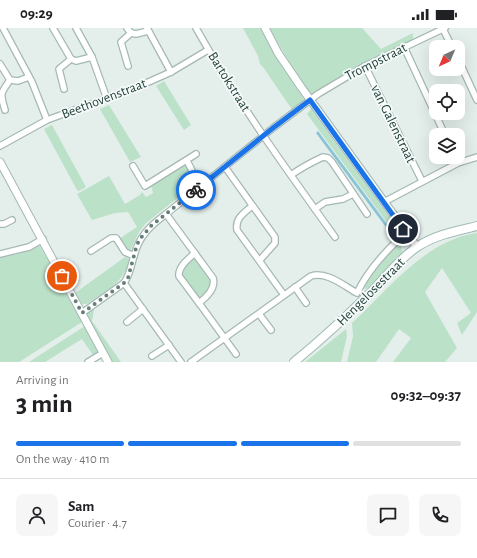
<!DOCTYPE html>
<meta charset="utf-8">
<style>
body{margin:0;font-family:"Alegreya Sans",sans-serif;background:#f6f6f6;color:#202124;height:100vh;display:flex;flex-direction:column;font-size:15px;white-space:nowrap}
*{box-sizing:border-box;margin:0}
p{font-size:13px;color:#757577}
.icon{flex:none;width:22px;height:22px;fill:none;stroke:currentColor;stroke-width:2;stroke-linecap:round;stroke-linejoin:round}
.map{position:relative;height:334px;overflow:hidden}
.drawer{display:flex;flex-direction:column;background:#fff;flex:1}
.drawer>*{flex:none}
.needle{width:26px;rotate:224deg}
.buttons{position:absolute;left:429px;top:12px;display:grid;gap:8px}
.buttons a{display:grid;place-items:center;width:36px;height:36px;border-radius:8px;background:#fff;box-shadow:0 4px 16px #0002;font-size:20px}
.pin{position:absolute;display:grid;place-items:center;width:34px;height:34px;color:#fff;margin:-17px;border:2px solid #fff;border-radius:50%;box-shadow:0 1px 4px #0007}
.courier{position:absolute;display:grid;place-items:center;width:40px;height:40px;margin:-20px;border:3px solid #1a73e8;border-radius:50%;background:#fff;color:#222;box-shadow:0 1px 5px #0007}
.overview em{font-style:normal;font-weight:600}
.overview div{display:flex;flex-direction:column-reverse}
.overview{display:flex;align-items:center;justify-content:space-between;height:68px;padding:0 16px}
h1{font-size:26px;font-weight:600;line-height:30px}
.bar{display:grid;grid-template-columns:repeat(4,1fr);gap:6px 4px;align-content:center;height:48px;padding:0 16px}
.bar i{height:5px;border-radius:3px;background:#e0e0e0}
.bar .current{background:#1a73e8}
.bar p{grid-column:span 4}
.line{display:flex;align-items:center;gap:10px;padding:0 16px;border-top:1px solid #e0e0e0}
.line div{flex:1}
.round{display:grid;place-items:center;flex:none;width:42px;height:42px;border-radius:8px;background:#f6f6f6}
.status{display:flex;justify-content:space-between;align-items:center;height:28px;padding:0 20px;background:#fff;direction:ltr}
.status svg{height:11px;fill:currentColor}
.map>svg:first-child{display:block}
</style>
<div class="status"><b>09:29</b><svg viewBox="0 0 49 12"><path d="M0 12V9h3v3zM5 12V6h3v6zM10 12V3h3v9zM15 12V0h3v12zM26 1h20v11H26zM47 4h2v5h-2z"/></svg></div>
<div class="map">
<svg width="477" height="334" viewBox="0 0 477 334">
<rect width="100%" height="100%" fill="#e4efeb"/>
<g fill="#bce1c9">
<polygon points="243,0 261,0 273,23 303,70 304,73 293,83 263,39 260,36 258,28"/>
<polygon points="269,0 362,0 381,21 413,5 413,14 312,68 295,44"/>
<polygon points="164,53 191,97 184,102 156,58"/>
<polygon points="109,77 141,129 130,134 100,81"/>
<polygon points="311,81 401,205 394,211 394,204 307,86"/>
<polygon points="52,97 86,159 79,163 77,162 44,101"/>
<polygon points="185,135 191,144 195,156 146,195 139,204 129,225 119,211 137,199 128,184 115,185 92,192 77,166 109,148 125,176 140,167 142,164 146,169 153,165 151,157"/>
<path d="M477,205V284L462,307L457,295L471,285L442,240L425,264L457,320L445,334H393L411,310L399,301L376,334H347L353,308L352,295C388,262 425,212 477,205Z"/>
<path d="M401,212V220L403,224L397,231L368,260L365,261L364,257C375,241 387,226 401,212Z"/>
<polygon points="40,218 82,294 19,334 0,334 0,229 18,226"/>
<path d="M125,229L129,231C126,254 104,264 87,276H82L75,265Z"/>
<path d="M193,231H196L212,253V258L202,269L198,270C195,267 195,264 192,261C189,255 185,251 181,247C182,240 187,233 193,231Z"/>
<path d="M93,280L94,282L92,293L121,334H111L87,290C86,284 88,283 93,280Z"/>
<polygon points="85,298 97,320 97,324 93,327 82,311 45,334 29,334"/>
<polygon points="346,301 347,308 341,334 305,334"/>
</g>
<polygon fill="#89c4d7" points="318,103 393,204 391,206 316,105"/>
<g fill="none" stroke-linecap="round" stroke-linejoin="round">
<defs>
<g id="minor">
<polyline points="3,0 32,54 47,92"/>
<polyline points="53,0 71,31 76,33 92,29"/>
<polyline points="76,0 92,29 107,71"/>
<polyline points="127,0 131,5 136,6 148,3"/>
<polyline points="147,0 171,44"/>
<path d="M196,0C237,73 286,141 335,209"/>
<polyline points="443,1 452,19"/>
<polyline points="404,19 445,107"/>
<polyline points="458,31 477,72"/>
<polyline points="0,36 10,52 18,53 29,49"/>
<polyline points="128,38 121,14 131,5"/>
<polyline points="365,38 422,153"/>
<polyline points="64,61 59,41 71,31"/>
<path d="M5,82C0,65 0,66 10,52"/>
<polyline points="0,118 47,92 135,60 171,44 208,22"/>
<path d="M187,133C192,141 194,150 200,158"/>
<polyline points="133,138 145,158 196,126"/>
<polyline points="225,139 275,209 275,215 260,232"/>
<path d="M291,147C301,140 312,134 323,129L328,130L332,134L367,186"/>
<polyline points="384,174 458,135 477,129"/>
<path d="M252,178C244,185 235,190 237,202L284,267"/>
<polyline points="315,181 325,174 343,171 353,166"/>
<path d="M166,186L213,250C216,260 207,269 199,275L236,326"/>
<polyline points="0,196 4,196 12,192"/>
<polyline points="91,223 111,210 116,210 125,224 134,228"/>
<path d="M195,225C188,231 178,239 179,248L199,275"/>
<polyline points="0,226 29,219 43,211"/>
<polyline points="124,255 181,334"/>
<polyline points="295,259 306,275"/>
<path d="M82,285L124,255C130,247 131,237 134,228C139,208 150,198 166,186L273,100L318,66L365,38L445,0"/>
<polyline points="259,286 271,302"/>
<polyline points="127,294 143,281"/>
<polyline points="152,328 169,317"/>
<polyline points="88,334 103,325"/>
<path d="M191,334L311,248C327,243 344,258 357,265C367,244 382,227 399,211"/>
</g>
<g id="tertiary">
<polyline points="265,0 278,25 301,59 417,219"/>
<polyline points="0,134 108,334"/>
</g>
<path id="secondary" d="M294,334C321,312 346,289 371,264C386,249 399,231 417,219C435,207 456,203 477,198"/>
</defs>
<use href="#minor" stroke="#a6b8b3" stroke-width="8"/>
<use href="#tertiary" stroke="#a6b8b3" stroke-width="9"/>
<use href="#secondary" stroke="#a2bbb5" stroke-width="10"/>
<use href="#minor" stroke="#fff" stroke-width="5.5"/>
<use href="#tertiary" stroke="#fff" stroke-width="7"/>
<use href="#secondary" stroke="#fff" stroke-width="8"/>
</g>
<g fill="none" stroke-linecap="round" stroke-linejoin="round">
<polyline stroke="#667f7a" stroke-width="4" stroke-dasharray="0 7.2" points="62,248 82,285 124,255 128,250 136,220 139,212 151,198 196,162"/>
<polyline stroke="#1a73e8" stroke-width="5" points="196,162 273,100 310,72 403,201"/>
</g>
<g text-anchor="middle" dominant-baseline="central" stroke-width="3.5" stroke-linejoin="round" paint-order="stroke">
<g font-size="14" fill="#22423d" stroke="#f6fbf9">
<text transform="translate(376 34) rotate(-27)">Trompstraat</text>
<text transform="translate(229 54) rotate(58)">Bartokstraat</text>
<text transform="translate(104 71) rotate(-21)">Beethovenstraat</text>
<text transform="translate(393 96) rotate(64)">van Galenstraat</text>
<text transform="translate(371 264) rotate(-45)">Hengelosestraat</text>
</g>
</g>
</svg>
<div class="buttons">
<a><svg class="needle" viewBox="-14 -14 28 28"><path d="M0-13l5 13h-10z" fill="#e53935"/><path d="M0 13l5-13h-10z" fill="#757577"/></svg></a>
<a><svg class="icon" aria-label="locate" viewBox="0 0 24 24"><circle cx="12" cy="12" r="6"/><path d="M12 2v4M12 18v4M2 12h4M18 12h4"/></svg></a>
<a><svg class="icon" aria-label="layers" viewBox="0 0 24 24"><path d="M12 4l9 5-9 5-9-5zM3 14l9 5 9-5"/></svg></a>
</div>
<div class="pin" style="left:62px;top:248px;background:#ea580c"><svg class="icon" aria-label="bag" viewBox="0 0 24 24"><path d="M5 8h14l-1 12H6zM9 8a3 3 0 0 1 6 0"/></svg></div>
<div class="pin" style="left:403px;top:201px;background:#1f2937"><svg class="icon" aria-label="home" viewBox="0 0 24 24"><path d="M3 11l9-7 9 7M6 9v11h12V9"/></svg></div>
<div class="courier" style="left:196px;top:162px"><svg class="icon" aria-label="bike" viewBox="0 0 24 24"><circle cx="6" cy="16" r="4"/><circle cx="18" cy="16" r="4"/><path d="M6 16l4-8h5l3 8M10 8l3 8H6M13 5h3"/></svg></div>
</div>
<section class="drawer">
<div class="overview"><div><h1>3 min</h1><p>Arriving in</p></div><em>09:32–09:37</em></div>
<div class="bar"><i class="current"></i><i class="current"></i><i class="current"></i><i></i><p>On the way · 410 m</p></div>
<div class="line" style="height:72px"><a class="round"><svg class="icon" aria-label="person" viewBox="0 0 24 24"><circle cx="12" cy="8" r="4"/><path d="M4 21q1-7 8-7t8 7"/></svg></a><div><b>Sam</b><p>Courier · 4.7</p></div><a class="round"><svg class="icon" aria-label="chat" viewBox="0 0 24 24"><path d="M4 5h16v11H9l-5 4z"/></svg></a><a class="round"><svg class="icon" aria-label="phone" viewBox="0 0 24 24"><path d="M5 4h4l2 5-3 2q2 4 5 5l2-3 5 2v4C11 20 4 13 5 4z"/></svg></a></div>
</section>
